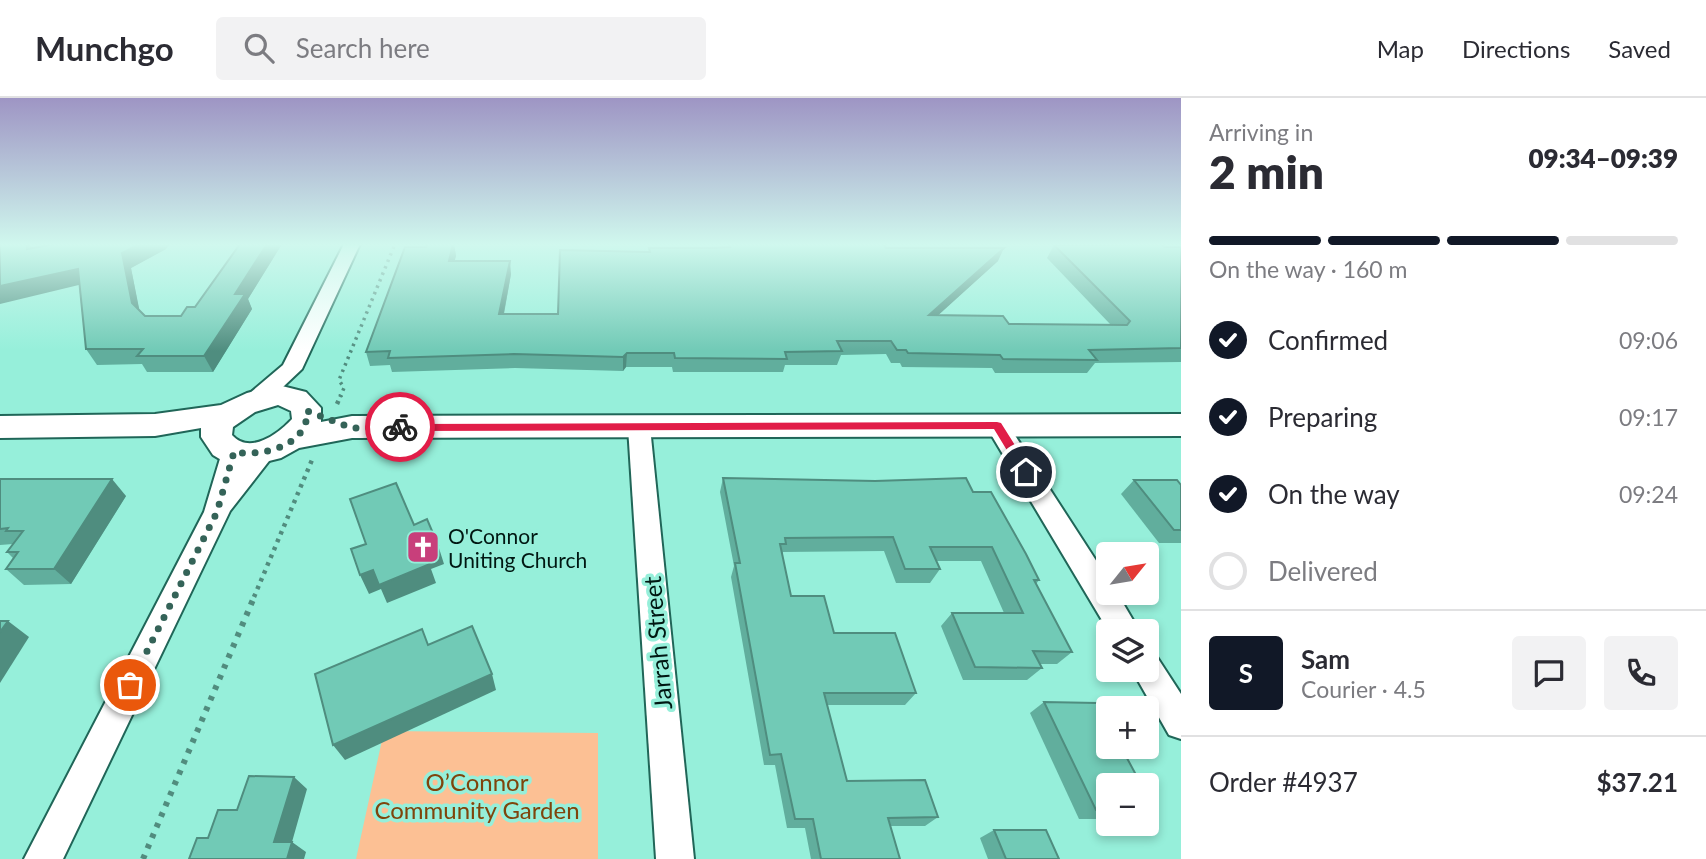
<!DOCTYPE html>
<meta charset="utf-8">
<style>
body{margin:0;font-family:Lato,sans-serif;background:#f2f2f3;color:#2b2b33;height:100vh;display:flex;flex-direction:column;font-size:26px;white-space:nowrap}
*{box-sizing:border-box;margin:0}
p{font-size:23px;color:#7c7c81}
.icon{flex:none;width:38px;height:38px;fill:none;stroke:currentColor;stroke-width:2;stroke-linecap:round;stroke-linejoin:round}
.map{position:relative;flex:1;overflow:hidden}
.details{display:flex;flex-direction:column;background:#fff;width:525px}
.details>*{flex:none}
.needle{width:46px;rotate:60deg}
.fabs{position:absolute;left:1096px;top:444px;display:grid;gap:14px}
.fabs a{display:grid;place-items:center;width:63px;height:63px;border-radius:7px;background:#fff;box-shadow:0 4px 10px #0003;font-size:35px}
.pin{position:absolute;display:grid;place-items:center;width:60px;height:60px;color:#fff;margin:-30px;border:4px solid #fff;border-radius:50%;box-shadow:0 2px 7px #0007}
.courier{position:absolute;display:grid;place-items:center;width:70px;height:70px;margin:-35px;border:5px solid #e11d48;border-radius:50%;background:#fff;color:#222;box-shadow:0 2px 9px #0007}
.overview em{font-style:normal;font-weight:800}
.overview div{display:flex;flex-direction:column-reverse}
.overview{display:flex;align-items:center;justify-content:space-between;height:119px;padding:0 28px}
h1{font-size:46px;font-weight:800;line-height:52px}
.bar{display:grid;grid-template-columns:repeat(4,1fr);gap:10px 7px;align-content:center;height:84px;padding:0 28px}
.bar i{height:9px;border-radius:5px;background:#e1e1e2}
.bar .current{background:#111827}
.bar p{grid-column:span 4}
.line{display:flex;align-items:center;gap:18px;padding:0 28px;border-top:2px solid #e1e1e2}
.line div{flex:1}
.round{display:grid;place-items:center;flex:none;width:74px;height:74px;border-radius:7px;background:#f2f2f3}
ol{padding:0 28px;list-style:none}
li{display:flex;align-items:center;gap:21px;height:77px}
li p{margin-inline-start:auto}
li .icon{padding:7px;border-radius:50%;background:#111827;color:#fff;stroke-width:4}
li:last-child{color:#7c7c81}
li i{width:38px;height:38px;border:4px solid #e1e1e2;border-radius:50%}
header{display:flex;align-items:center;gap:42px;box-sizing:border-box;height:98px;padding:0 35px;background:#fff;border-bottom:2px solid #e1e1e2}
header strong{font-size:33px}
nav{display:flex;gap:38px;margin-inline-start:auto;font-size:24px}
.search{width:490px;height:63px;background:#f2f2f3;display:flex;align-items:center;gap:18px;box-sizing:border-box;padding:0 24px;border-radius:7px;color:#7c7c81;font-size:26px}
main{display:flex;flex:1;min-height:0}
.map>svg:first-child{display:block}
</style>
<header>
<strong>Munchgo</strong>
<div class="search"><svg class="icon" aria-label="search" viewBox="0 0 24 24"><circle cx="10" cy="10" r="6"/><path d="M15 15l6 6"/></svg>Search here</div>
<nav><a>Map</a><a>Directions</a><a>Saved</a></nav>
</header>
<main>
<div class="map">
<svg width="1181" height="761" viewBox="0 0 1181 761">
<rect width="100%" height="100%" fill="#96efda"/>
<polygon fill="#fcc094" points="384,633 598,635 598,761 356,761"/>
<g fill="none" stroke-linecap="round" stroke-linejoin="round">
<defs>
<g id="street">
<polygon points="344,146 360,146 302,271 266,305 250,305 247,300 250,295 283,267"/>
<polygon points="997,320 1005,322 1108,481 1108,495 1117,495 1140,534 1109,534 986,328 989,322"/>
<polygon points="639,321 647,323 650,329 694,761 656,761 628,329 631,323"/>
<path d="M234,346L242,348L246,354L243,363C252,352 257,344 272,348L276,354L230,413L63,761H24L204,414L222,354L226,348Z"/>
<polygon points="1146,555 1157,559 1181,596 1181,641 1169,637 1132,572 1146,572"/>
</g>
<path id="secondary" d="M278,287L306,294L321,310V324L352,318L1181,316V338L352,340L299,350L281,360L245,369L223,363L213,357L201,339V330L155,338L0,340V318L155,316L221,307L247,295ZM278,307L291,313L292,321C278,336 250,357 232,337L233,329L255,314Z"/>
</defs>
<use href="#street" stroke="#206658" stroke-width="4"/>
<use href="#secondary" stroke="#206658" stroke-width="4"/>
<polyline stroke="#518c7e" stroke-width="3.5" stroke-dasharray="2.5 4.5" stroke-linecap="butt" points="340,299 344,290 339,282 395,146"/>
<g stroke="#518c7e" stroke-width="4.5" stroke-dasharray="3.5 5" stroke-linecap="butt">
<polyline points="337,306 341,297"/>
<polyline points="254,499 312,362"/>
</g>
<polyline stroke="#518c7e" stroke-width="6" stroke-dasharray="4.5 7" stroke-linecap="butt" points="143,761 255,497"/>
<use href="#street" fill="#fff" fill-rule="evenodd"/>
<use href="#secondary" fill="#fff" fill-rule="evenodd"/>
</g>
<g fill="#61ae9d">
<polygon points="0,146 29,146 32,150 166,151 131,170 139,212 145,218 181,218 195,209 240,146 282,146 248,201 252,211 213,274 147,274 142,266 97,267 86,251 79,187"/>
<polygon points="454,146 456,158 454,163 511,176 504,216 558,216 649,154 649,150 709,150 729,149 729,146 886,150 998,163 938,217 1009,226 1110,226 1047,160 1054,147 1181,149 1181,264 1095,265 1087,275 995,275 992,270 902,269 900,265 891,265 886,256 841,257 837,267 785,267 783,274 673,274 672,269 626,269 623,273 515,270 392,274 390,267 370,268 366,254 426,149"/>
<polygon points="723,380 973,394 1039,482 1036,486 1072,554 1057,566 1040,566 1042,570 1027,582 963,582 941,528 952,515 1004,515 981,463 936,463 940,471 930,485 896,485 884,453 783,454 782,457 791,498 834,535 916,595 905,607 827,607 847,683 938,719 925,728 890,728 900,761 811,761 805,730 787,730 775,667 764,667 731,479 734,468 720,394"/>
<polygon points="0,381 126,398 71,486 24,487 6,471 13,460 7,454 13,446 0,447"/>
<polygon points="1134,382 1181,387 1181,445 1159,445 1121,396"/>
<polygon points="1044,604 1108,688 1108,721 1079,721 1030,615"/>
<polygon points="994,732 1059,761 988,761 980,740"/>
</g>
<g fill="#4f8d7f">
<polygon points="140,146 170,146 166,151 131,170 141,220 132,205 122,155"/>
<polygon points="267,146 282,146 248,201 252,211 213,274 204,258 235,196"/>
<polygon points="454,146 456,158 451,176 449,163"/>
<polygon points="1004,150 998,163 923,231 929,217"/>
<polygon points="510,163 511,176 501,230 499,216"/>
<polygon points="78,171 87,185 0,206 0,188"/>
<polygon points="627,255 626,269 623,273 623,259"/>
<polygon points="112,381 126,398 71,486 54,471"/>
<polygon points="438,447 444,466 431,471 436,485 387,505 381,491 369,496 360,477"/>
<polygon points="8,523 29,539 0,585 0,534"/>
<polygon points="492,576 496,592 345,662 333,647"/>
<polygon points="294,679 307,691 292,744 306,754 304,761 287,761 274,744"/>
</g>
<g fill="#71cab6" stroke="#4f8d7f" stroke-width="2">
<polygon points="0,146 27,146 27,151 54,146 140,146 122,155 132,205 145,218 181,218 187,209 195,209 240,146 267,146 235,196 245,196 204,258 137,258 143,251 86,251 78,171 0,188"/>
<polygon points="427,146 453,146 449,163 510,163 499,216 558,216 560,152 650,154 649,150 709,150 730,149 729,146 884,146 886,150 1004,150 929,217 1003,218 1009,226 1127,227 1130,223 1054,147 1161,146 1165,149 1181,149 1181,250 1089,252 1097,262 1003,261 1000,257 908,255 906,252 897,252 891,243 837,243 842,253 785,254 787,261 675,260 674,255 627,255 623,259 514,256 388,260 390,253 366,254 405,149 426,149"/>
<polygon points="723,380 875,383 966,380 973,394 991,394 1026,456 1039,482 1034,482 1072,554 1033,553 1042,570 975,569 952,515 1023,515 992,449 930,449 940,471 905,471 893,439 785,440 786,446 780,446 791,498 824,498 834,535 895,535 916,595 824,595 847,683 925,682 938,719 888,720 900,761 821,761 813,721 795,721 781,656 770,657 735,465 740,465"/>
<polygon points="0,381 112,381 54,471 6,471 18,454 7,454 23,433 6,433 8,430 0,431"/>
<polygon points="1134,382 1177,382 1181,387 1181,432 1174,432"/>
<polygon points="396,385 414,427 427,421 438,447 424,452 430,466 379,487 373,472 360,477 351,451 366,446 350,401"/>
<polygon points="0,523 8,523 0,534"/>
<polygon points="472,528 492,576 333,647 315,576 422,531 428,547"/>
<polygon points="1044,604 1097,605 1108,625 1108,649 1121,649 1142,688 1108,688 1108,712 1096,712"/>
<polygon points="249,678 294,679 274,744 292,744 287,761 189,761 197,740 208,740 218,712 237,712"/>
<polygon points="1146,696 1155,712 1146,712"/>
<polygon points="994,732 1046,732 1059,761 1006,761"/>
</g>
<linearGradient id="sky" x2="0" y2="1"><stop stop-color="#9e95c4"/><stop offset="0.58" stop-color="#d0f8ee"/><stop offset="1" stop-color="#d0f8ee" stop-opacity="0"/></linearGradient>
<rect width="1181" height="253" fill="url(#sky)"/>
<polygon fill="#e11d48" points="997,324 1001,325 1030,371 1030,377 1022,377 994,331 400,333 395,329 400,326"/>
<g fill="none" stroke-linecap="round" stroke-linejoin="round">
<path stroke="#346358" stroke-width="7" stroke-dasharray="0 12.6" d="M130,587L217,414L234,354C261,359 309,348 307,313L352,330L400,329"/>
</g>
<defs>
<symbol id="church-square" viewBox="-11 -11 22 22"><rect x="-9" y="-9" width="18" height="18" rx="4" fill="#c83f7b" stroke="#96efda"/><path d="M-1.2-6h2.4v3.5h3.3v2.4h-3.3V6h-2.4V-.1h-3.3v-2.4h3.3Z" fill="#fff"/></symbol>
</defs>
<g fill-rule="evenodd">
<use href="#church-square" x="404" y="430" width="38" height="38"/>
</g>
<g text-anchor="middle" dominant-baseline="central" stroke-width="7" stroke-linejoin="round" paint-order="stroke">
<g font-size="21" fill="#001712" stroke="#96efda" text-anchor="start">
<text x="448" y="437">O'Connor<tspan x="448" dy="24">Uniting Church</tspan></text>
</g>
<g font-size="24" fill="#001712" stroke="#96efda">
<text transform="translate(657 545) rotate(-95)">Jarrah Street</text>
</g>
<g font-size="24" fill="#7f440c" stroke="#96efda">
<text x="477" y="683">O’Connor<tspan x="477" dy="28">Community Garden</tspan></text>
</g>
</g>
</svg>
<div class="fabs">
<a><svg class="needle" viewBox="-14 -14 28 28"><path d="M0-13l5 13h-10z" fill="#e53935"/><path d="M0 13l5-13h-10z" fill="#7c7c81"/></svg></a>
<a><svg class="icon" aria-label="layers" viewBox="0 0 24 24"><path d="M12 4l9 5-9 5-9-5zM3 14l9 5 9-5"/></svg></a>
<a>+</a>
<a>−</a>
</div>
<div class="pin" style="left:130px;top:587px;background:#ea580c"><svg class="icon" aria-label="bag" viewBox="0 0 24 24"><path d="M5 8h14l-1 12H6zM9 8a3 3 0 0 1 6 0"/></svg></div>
<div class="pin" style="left:1026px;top:374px;background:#1f2937"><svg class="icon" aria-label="home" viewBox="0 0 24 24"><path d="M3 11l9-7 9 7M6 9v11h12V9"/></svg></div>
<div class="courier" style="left:400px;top:329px"><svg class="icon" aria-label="bike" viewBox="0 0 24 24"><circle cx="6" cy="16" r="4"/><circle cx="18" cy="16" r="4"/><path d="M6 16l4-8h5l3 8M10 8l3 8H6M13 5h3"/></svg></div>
</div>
<section class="details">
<div class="overview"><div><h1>2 min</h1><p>Arriving in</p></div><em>09:34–09:39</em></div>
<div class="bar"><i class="current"></i><i class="current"></i><i class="current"></i><i></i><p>On the way · 160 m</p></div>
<ol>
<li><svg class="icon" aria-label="check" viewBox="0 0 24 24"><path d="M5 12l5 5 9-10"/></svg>Confirmed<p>09:06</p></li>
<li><svg class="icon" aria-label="check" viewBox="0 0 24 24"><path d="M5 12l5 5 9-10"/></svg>Preparing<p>09:17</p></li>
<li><svg class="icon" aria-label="check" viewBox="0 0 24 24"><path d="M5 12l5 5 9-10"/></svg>On the way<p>09:24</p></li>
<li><i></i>Delivered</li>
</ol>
<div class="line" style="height:126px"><b class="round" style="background:#111827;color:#fff">S</b><div><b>Sam</b><p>Courier · 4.5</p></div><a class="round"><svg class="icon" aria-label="chat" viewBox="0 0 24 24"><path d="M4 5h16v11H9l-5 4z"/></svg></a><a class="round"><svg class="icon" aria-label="phone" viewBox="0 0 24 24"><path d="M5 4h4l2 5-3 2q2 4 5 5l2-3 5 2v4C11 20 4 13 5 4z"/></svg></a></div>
<div class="line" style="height:91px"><div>Order #4937</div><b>$37.21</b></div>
</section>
</main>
